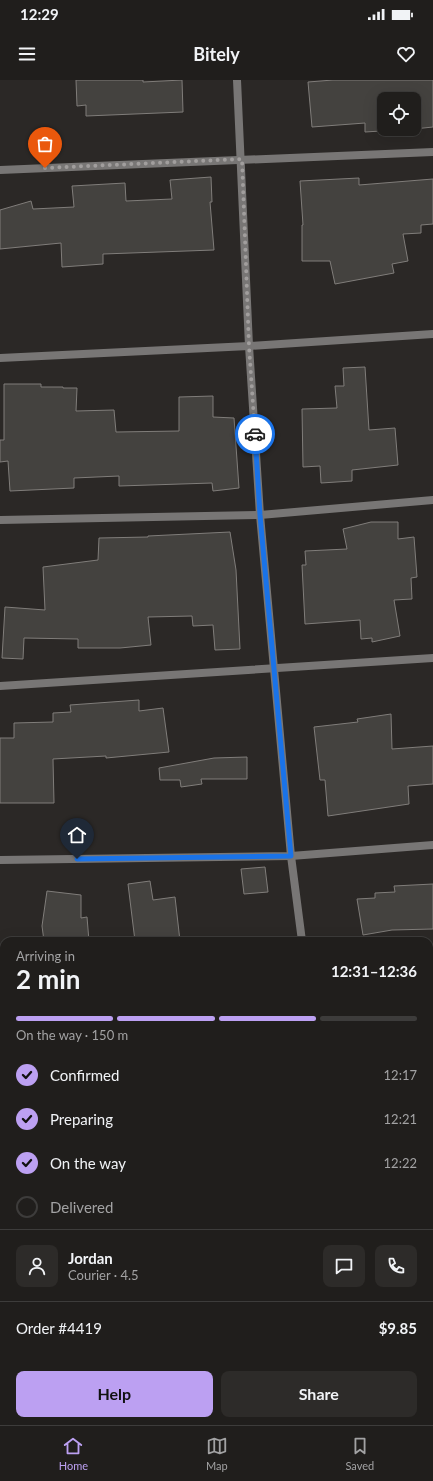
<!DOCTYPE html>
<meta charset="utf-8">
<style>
body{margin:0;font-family:Lato,sans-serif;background:#2d2b29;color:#f1f3f6;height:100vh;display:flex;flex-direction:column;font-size:15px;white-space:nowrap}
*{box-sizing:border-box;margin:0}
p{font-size:13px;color:#a2a2a3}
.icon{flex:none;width:22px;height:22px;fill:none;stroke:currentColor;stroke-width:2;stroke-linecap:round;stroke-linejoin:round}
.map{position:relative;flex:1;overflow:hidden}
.sheet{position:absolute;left:0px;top:857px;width:433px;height:488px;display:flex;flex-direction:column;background:#201e1c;border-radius:12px 12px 0 0;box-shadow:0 4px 16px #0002,0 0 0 1px #3d3c3b}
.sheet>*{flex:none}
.fabs{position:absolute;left:377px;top:12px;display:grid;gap:8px}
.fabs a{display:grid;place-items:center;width:44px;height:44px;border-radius:8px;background:#201e1c;box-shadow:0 4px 16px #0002,0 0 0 1px #3d3c3b;font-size:20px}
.pin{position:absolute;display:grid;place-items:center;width:34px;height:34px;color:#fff;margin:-41px -17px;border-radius:50% 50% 50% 0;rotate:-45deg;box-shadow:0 0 4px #0007}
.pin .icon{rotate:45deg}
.courier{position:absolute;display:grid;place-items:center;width:40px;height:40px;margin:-20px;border:3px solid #1a73e8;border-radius:50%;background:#fff;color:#222;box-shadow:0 1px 5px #0007}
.head em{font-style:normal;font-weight:700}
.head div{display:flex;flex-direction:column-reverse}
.head{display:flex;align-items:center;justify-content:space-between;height:68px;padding:0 16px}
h1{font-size:26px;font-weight:700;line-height:30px}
.bar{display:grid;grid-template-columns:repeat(4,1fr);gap:6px 4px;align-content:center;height:48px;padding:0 16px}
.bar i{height:5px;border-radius:3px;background:#3d3c3b}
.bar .on{background:#bca0f2}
.bar p{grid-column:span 4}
.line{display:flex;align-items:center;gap:10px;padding:0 16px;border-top:1px solid #3d3c3b}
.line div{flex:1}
.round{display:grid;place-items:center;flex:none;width:42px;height:42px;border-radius:8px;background:#2d2b29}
ol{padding:0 16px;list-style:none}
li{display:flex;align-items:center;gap:12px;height:44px}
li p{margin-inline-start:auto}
li .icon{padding:4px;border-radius:50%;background:#bca0f2;color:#111;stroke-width:4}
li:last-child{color:#a2a2a3}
li i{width:22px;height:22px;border:2px solid #3d3c3b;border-radius:50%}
.button{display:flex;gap:8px;margin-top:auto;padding:8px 16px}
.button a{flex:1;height:46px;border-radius:8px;background:#bca0f2;color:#111;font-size:16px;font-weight:700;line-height:46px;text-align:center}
.button a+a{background:#2d2b29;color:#f1f3f6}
.status{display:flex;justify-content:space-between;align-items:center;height:28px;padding:0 20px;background:#201e1c;direction:ltr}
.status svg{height:11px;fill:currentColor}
header{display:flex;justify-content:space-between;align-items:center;height:52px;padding:0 16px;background:#201e1c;font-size:18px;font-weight:700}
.tab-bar{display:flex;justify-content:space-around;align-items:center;height:56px;border-top:1px solid #3d3c3b;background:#201e1c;font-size:11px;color:#a2a2a3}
.tab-bar a{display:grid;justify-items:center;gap:2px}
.tab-bar .on{color:#bca0f2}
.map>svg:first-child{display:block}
</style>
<div class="status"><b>12:29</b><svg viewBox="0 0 49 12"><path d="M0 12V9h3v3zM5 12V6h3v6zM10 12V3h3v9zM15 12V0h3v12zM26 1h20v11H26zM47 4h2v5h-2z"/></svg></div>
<header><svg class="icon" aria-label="menu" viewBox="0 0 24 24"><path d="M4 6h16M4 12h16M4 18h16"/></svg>Bitely<svg class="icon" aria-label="heart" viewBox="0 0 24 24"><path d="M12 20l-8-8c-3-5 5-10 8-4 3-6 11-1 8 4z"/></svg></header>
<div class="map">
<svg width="433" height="1345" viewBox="0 0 433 1345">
<rect width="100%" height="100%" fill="#2b2826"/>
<g fill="#44423f" stroke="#807d7a">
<polygon points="76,0 143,0 143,2 182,0 183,32 86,36 86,25 77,26"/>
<polygon points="333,0 433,0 433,47 414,49 414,19 384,19 384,49 413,49 365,52 365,43 312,47 308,2"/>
<polygon points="211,97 212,122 210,122 214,170 103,174 103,184 62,187 61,163 0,169 0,130 31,121 33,129 74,127 72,106 125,103 126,121 172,119 170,100"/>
<polygon points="359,98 359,105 433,99 433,144 421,145 421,153 403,154 408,181 392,184 394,193 335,204 330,181 302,181 302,145 303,145 300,101"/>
<polygon points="365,287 369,350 395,348 398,385 352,390 352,401 321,403 320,386 303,387 302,329 337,328 335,306 344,306 343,288"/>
<polygon points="4,304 41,304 41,307 63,307 63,308 77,308 76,331 114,330 116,352 179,351 179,317 213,316 213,337 234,338 239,408 213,411 212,403 119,406 119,396 74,398 74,408 10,411 8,381 0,382 0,360 4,360"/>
<polygon points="371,442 398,442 398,459 414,457 417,497 411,498 412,519 394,520 400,556 372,562 372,558 361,559 360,540 305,544 302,485 306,485 305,471 347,469 343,449"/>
<polygon points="230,452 236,490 240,569 215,570 213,545 193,546 192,536 148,537 151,565 120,568 78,568 78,559 24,558 23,579 2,578 5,527 45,530 43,487 98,480 99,458 148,457 148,456"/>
<polygon points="139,620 139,631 163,628 169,672 106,678 106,676 53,679 54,723 0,723 0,658 14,658 14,643 53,642 53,633 71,632 70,625"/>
<polygon points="391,634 392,669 433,666 433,704 408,706 409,724 328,736 325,700 320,700 314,647 358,642 357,639"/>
<polygon points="247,677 247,699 201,699 202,704 181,707 180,700 160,700 159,688 214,678"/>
<polygon points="265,787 268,812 244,814 241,789"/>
<polygon points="150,801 153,820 175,817 180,861 135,861 128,804"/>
<polygon points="433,804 433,849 392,850 363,855 357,819 375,818 375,813 395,812 394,806"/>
<polygon points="47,811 81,815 81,838 87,837 89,861 44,861 42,846"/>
</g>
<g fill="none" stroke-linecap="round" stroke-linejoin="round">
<g stroke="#787675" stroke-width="8">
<polyline points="237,0 249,266 260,435 291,776 302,861"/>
<polyline points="0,90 433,72"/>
<polyline points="0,278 249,266 433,254"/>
<polyline points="0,440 260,435 433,420"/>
<polyline points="0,606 433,578"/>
<polyline points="0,780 291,776 433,765"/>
<polyline points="429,950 433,950"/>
<polyline points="0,963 4,962"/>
<polyline points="429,1158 433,1157"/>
<polyline points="0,1183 4,1183"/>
<polyline points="359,1341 359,1345"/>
</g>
</g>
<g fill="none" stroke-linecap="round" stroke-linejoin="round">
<polyline stroke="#a19e9d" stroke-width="4" stroke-dasharray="0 7.2" points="45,88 242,79 249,266 255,354"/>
<polyline stroke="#1a73e8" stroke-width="5" points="77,779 291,776 260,435 255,354"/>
</g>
</svg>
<div class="fabs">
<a><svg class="icon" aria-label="locate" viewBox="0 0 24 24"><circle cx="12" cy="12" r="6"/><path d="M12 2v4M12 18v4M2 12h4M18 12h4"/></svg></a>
</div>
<div class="pin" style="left:45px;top:88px;background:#ea580c"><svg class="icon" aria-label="bag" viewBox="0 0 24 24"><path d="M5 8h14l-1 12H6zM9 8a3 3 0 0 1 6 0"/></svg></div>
<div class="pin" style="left:77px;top:779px;background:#1f2937"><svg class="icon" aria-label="home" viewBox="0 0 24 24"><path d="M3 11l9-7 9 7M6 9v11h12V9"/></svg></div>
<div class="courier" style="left:255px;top:354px"><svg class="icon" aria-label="car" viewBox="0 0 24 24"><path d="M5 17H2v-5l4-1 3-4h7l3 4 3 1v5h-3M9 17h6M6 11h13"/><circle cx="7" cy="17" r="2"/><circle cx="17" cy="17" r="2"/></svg></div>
<section class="sheet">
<div class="head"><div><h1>2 min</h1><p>Arriving in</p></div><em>12:31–12:36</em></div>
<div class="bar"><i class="on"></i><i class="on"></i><i class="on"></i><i></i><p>On the way · 150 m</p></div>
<ol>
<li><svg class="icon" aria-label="check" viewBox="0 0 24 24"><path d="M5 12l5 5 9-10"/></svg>Confirmed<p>12:17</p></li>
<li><svg class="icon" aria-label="check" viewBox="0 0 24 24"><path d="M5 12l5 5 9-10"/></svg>Preparing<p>12:21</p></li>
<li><svg class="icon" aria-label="check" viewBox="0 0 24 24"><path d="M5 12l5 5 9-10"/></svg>On the way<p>12:22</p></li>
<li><i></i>Delivered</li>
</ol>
<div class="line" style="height:72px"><a class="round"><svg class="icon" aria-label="person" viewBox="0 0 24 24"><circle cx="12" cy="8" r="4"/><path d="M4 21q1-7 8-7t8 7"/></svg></a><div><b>Jordan</b><p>Courier · 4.5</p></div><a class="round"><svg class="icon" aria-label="chat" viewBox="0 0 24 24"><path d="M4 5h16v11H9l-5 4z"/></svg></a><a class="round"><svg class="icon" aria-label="phone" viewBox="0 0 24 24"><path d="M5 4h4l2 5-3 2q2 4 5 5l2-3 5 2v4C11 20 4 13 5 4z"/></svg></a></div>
<div class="line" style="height:52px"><div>Order #4419</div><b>$9.85</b></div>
<div class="button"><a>Help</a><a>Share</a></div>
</section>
</div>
<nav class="tab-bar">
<a class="on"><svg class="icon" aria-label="home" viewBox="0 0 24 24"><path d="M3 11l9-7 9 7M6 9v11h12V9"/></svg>Home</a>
<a><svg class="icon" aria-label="map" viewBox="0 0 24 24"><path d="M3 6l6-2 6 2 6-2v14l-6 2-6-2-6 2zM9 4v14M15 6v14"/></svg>Map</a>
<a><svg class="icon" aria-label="saved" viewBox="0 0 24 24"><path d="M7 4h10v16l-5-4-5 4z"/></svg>Saved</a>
</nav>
